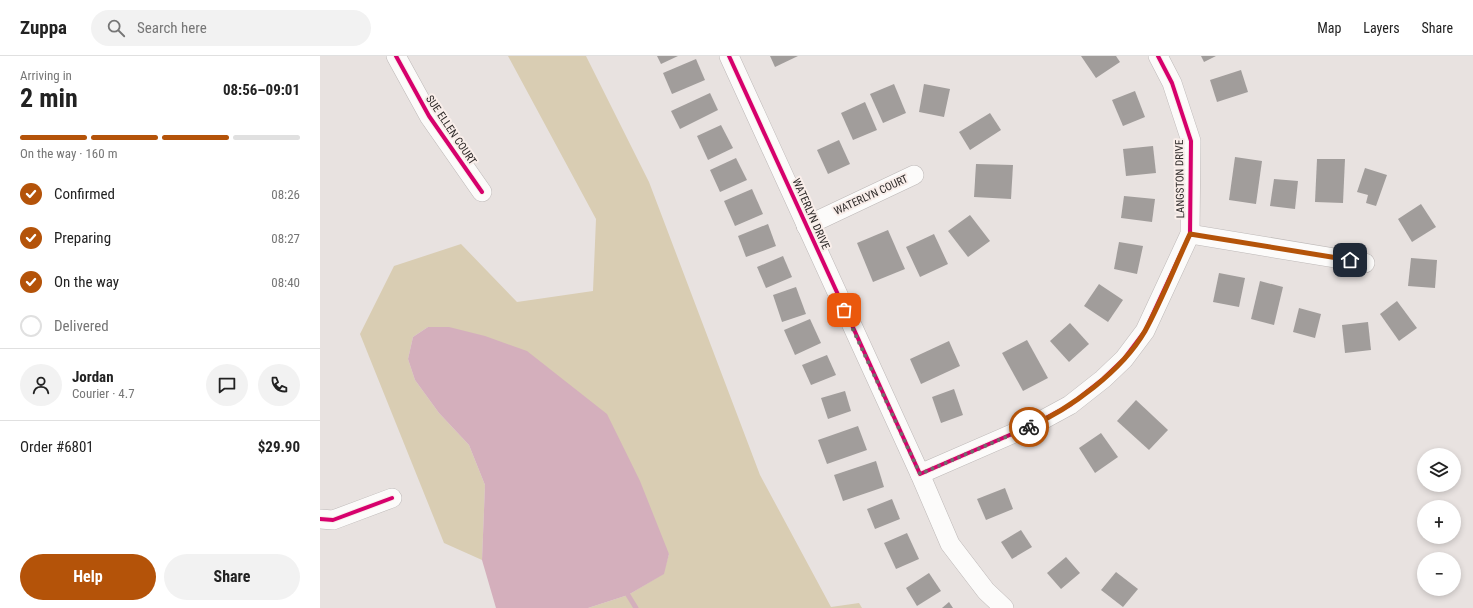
<!DOCTYPE html>
<meta charset="utf-8">
<style>
body{margin:0;font-family:"Roboto Condensed",sans-serif;background:#f2f2f2;color:#222;height:100vh;display:flex;flex-direction:column;font-size:15px;white-space:nowrap}
*{box-sizing:border-box;margin:0}
p{font-size:13px;color:#767676}
.icon{flex:none;width:22px;height:22px;fill:none;stroke:currentColor;stroke-width:2;stroke-linecap:round;stroke-linejoin:round}
.map{position:relative;flex:1;overflow:hidden}
.panel{display:flex;flex-direction:column;background:#fff;width:320px}
.panel>*{flex:none}
.fabs{position:absolute;left:1097px;top:392px;display:grid;gap:8px}
.fabs a{display:grid;place-items:center;width:44px;height:44px;border-radius:50%;background:#fff;box-shadow:0 2px 6px #0003;font-size:20px}
.pin{position:absolute;display:grid;place-items:center;width:34px;height:34px;color:#fff;margin:-17px;border-radius:8px;box-shadow:0 2px 6px #0006}
.courier{position:absolute;display:grid;place-items:center;width:40px;height:40px;margin:-20px;border:3px solid #b45309;border-radius:50%;background:#fff;color:#222;box-shadow:0 1px 5px #0007}
.overview em{font-style:normal;font-weight:700}
.overview div{display:flex;flex-direction:column-reverse}
.overview{display:flex;align-items:center;justify-content:space-between;height:68px;padding:0 20px}
h1{font-size:26px;font-weight:700;line-height:30px}
.bar{display:grid;grid-template-columns:repeat(4,1fr);gap:6px 4px;align-content:center;height:48px;padding:0 20px}
.bar i{height:5px;border-radius:3px;background:#e0e0e0}
.bar .on{background:#b45309}
.bar p{grid-column:span 4}
.line{display:flex;align-items:center;gap:10px;padding:0 20px;border-top:1px solid #e0e0e0}
.line div{flex:1}
.round{display:grid;place-items:center;flex:none;width:42px;height:42px;border-radius:21px;background:#f2f2f2}
ol{padding:0 20px;list-style:none}
li{display:flex;align-items:center;gap:12px;height:44px}
li p{margin-inline-start:auto}
li .icon{padding:4px;border-radius:50%;background:#b45309;color:#fff;stroke-width:4}
li:last-child{color:#767676}
li i{width:22px;height:22px;border:2px solid #e0e0e0;border-radius:50%}
.action{display:flex;gap:8px;margin-top:auto;padding:8px 20px}
.action a{flex:1;height:46px;border-radius:24px;background:#b45309;color:#fff;font-size:16px;font-weight:700;line-height:46px;text-align:center}
.action a+a{background:#f2f2f2;color:#222}
header{display:flex;align-items:center;gap:24px;box-sizing:border-box;height:56px;padding:0 20px;background:#fff;border-bottom:1px solid #e0e0e0}
header strong{font-size:19px}
nav{display:flex;gap:22px;margin-inline-start:auto;font-size:14px}
.search{width:280px;height:36px;background:#f2f2f2;display:flex;align-items:center;gap:10px;box-sizing:border-box;padding:0 14px;border-radius:22px;color:#767676;font-size:15px}
main{display:flex;flex:1;min-height:0}
.map>svg:first-child{display:block}
</style>
<header>
<strong>Zuppa</strong>
<div class="search"><svg class="icon" aria-label="search" viewBox="0 0 24 24"><circle cx="10" cy="10" r="6"/><path d="M15 15l6 6"/></svg>Search here</div>
<nav><a>Map</a><a>Layers</a><a>Share</a></nav>
</header>
<main>
<section class="panel">
<div class="overview"><div><h1>2 min</h1><p>Arriving in</p></div><em>08:56–09:01</em></div>
<div class="bar"><i class="on"></i><i class="on"></i><i class="on"></i><i></i><p>On the way · 160 m</p></div>
<ol>
<li><svg class="icon" aria-label="check" viewBox="0 0 24 24"><path d="M5 12l5 5 9-10"/></svg>Confirmed<p>08:26</p></li>
<li><svg class="icon" aria-label="check" viewBox="0 0 24 24"><path d="M5 12l5 5 9-10"/></svg>Preparing<p>08:27</p></li>
<li><svg class="icon" aria-label="check" viewBox="0 0 24 24"><path d="M5 12l5 5 9-10"/></svg>On the way<p>08:40</p></li>
<li><i></i>Delivered</li>
</ol>
<div class="line" style="height:72px"><a class="round"><svg class="icon" aria-label="person" viewBox="0 0 24 24"><circle cx="12" cy="8" r="4"/><path d="M4 21q1-7 8-7t8 7"/></svg></a><div><b>Jordan</b><p>Courier · 4.7</p></div><a class="round"><svg class="icon" aria-label="chat" viewBox="0 0 24 24"><path d="M4 5h16v11H9l-5 4z"/></svg></a><a class="round"><svg class="icon" aria-label="phone" viewBox="0 0 24 24"><path d="M5 4h4l2 5-3 2q2 4 5 5l2-3 5 2v4C11 20 4 13 5 4z"/></svg></a></div>
<div class="line" style="height:52px"><div>Order #6801</div><b>$29.90</b></div>
<div class="action"><a>Help</a><a>Share</a></div>
</section>
<div class="map">
<svg width="1153" height="552" viewBox="0 0 1153 552">
<rect width="100%" height="100%" fill="#e8e2e0"/>
<polygon fill="#d9cdb3" points="188,0 266,0 329,126 440,419 511,551 539,547 542,552 268,552 308,539 343,518 349,498 108,271 93,281 88,303 95,324 119,357 149,389 165,429 162,504 124,487 40,278 74,210 141,188 197,246 273,235 276,163"/>
<polygon fill="#d4afbc" points="108,271 129,271 165,280 207,295 287,358 320,425 349,498 344,518 308,539 268,552 176,552 162,504 165,429 149,389 119,357 95,324 88,303 93,281"/>
<g fill="none" stroke-linecap="round" stroke-linejoin="round">
<polyline stroke="#d4afbc" stroke-width="5" points="308,539 316,552"/>
</g>
<g fill="#a19d9b">
<polygon points="337,0 358,0 341,8"/>
<polygon points="450,0 478,0 455,11"/>
<polygon points="761,0 796,0 800,6 776,22"/>
<polygon points="881,0 896,0 884,6"/>
<polygon points="376,3 385,24 352,38 343,17"/>
<polygon points="921,14 928,36 897,46 890,24"/>
<polygon points="574,28 586,57 563,67 550,38"/>
<polygon points="604,28 630,33 624,61 599,56"/>
<polygon points="815,35 825,61 803,70 792,44"/>
<polygon points="390,37 398,54 360,73 351,55"/>
<polygon points="545,46 557,74 533,84 521,57"/>
<polygon points="670,57 681,74 650,94 639,76"/>
<polygon points="401,69 413,92 388,104 377,80"/>
<polygon points="519,84 530,108 508,118 497,94"/>
<polygon points="833,90 836,117 806,120 803,93"/>
<polygon points="915,101 942,105 936,148 909,144"/>
<polygon points="416,102 427,124 400,136 390,114"/>
<polygon points="997,103 1025,103 1023,147 995,146"/>
<polygon points="656,108 693,109 691,143 654,141"/>
<polygon points="1045,112 1067,119 1056,150 1046,147 1048,139 1037,136"/>
<polygon points="954,123 978,125 975,153 950,150"/>
<polygon points="432,133 443,158 415,170 404,145"/>
<polygon points="804,140 835,143 832,166 801,162"/>
<polygon points="1101,148 1116,171 1092,186 1078,163"/>
<polygon points="650,159 670,185 648,201 628,175"/>
<polygon points="448,168 456,190 426,201 418,180"/>
<polygon points="568,174 585,213 553,226 537,187"/>
<polygon points="614,178 628,208 600,221 586,191"/>
<polygon points="799,186 823,190 817,218 794,213"/>
<polygon points="463,200 472,221 446,232 437,211"/>
<polygon points="1091,202 1117,204 1115,232 1088,230"/>
<polygon points="899,217 925,222 919,251 893,246"/>
<polygon points="940,225 963,231 954,269 931,263"/>
<polygon points="779,228 803,244 788,266 764,250"/>
<polygon points="476,231 486,258 462,266 453,239"/>
<polygon points="1077,245 1097,272 1079,285 1060,258"/>
<polygon points="979,252 1001,258 995,282 973,276"/>
<polygon points="490,263 501,287 475,299 464,274"/>
<polygon points="1048,266 1051,294 1025,297 1022,269"/>
<polygon points="750,267 769,288 749,306 730,285"/>
<polygon points="707,284 728,322 703,335 682,297"/>
<polygon points="629,285 640,310 601,328 590,303"/>
<polygon points="507,299 516,319 491,329 482,309"/>
<polygon points="634,333 643,359 621,367 612,341"/>
<polygon points="525,335 531,355 508,363 501,342"/>
<polygon points="816,344 848,374 829,394 797,365"/>
<polygon points="538,370 547,394 507,408 498,384"/>
<polygon points="781,377 798,401 775,417 759,392"/>
<polygon points="556,405 564,431 523,445 514,419"/>
<polygon points="685,432 693,453 666,464 657,443"/>
<polygon points="572,443 580,463 555,473 547,453"/>
<polygon points="701,474 712,491 692,503 681,486"/>
<polygon points="587,477 599,503 576,513 564,487"/>
<polygon points="746,501 760,517 741,533 727,517"/>
<polygon points="796,516 818,533 803,551 781,534"/>
<polygon points="609,517 621,535 597,550 586,532"/>
<polygon points="629,546 633,552 622,552"/>
</g>
<g fill="none" stroke-linecap="round" stroke-linejoin="round">
<defs>
<g id="minor">
<polyline points="76,0 109,60 162,136"/>
<polyline points="409,0 600,418 715,368 750,349 783,323 804,303 825,275 870,178 871,85 852,27 838,0"/>
<polyline points="486,170 594,119"/>
<polyline points="870,178 1045,207"/>
<polyline points="600,418 630,488 666,535 684,552"/>
<polyline points="0,463 13,464 72,442"/>
</g>
</defs>
<use href="#minor" stroke="#bdb8b7" stroke-width="20"/>
<use href="#minor" stroke="#fcfbfa" stroke-width="19"/>
<defs>
<g id="cycleway">
<polyline points="76,0 109,60 162,136"/>
<polyline points="409,0 600,418 715,368 750,349 783,323 804,303 825,275 870,178 871,85 852,27 838,0"/>
<polyline points="0,463 13,464 72,442"/>
</g>
</defs>
<use href="#cycleway" stroke="#f9eeea" stroke-width="6"/>
<use href="#cycleway" stroke="#d6006c" stroke-width="4"/>
</g>
<g fill="none" stroke-linecap="round" stroke-linejoin="round">
<polyline stroke="#706b6a" stroke-width="4" stroke-dasharray="0 7.2" points="524,254 600,418 709,371"/>
<path stroke="#b45309" stroke-width="5" d="M709,371C750,353 802,315 825,275C842,244 855,210 870,178L1030,204"/>
</g>
<g text-anchor="middle" dominant-baseline="central" stroke-width="4" stroke-linejoin="round" paint-order="stroke">
<g font-size="11" fill="#2f2b2a" stroke="#f9eeea">
<text transform="translate(131 74) rotate(56)">SUE ELLEN COURT</text>
<text transform="translate(860 123) rotate(-91)">LANGSTON DRIVE</text>
<text transform="translate(551 139) rotate(-25)">WATERLYN COURT</text>
<text transform="translate(491 158) rotate(66)">WATERLYN DRIVE</text>
</g>
</g>
</svg>
<div class="fabs">
<a><svg class="icon" aria-label="layers" viewBox="0 0 24 24"><path d="M12 4l9 5-9 5-9-5zM3 14l9 5 9-5"/></svg></a>
<a>+</a>
<a>−</a>
</div>
<div class="pin" style="left:524px;top:254px;background:#ea580c"><svg class="icon" aria-label="bag" viewBox="0 0 24 24"><path d="M5 8h14l-1 12H6zM9 8a3 3 0 0 1 6 0"/></svg></div>
<div class="pin" style="left:1030px;top:204px;background:#1f2937"><svg class="icon" aria-label="home" viewBox="0 0 24 24"><path d="M3 11l9-7 9 7M6 9v11h12V9"/></svg></div>
<div class="courier" style="left:709px;top:371px"><svg class="icon" aria-label="bike" viewBox="0 0 24 24"><circle cx="6" cy="16" r="4"/><circle cx="18" cy="16" r="4"/><path d="M6 16l4-8h5l3 8M10 8l3 8H6M13 5h3"/></svg></div>
</div>
</main>
